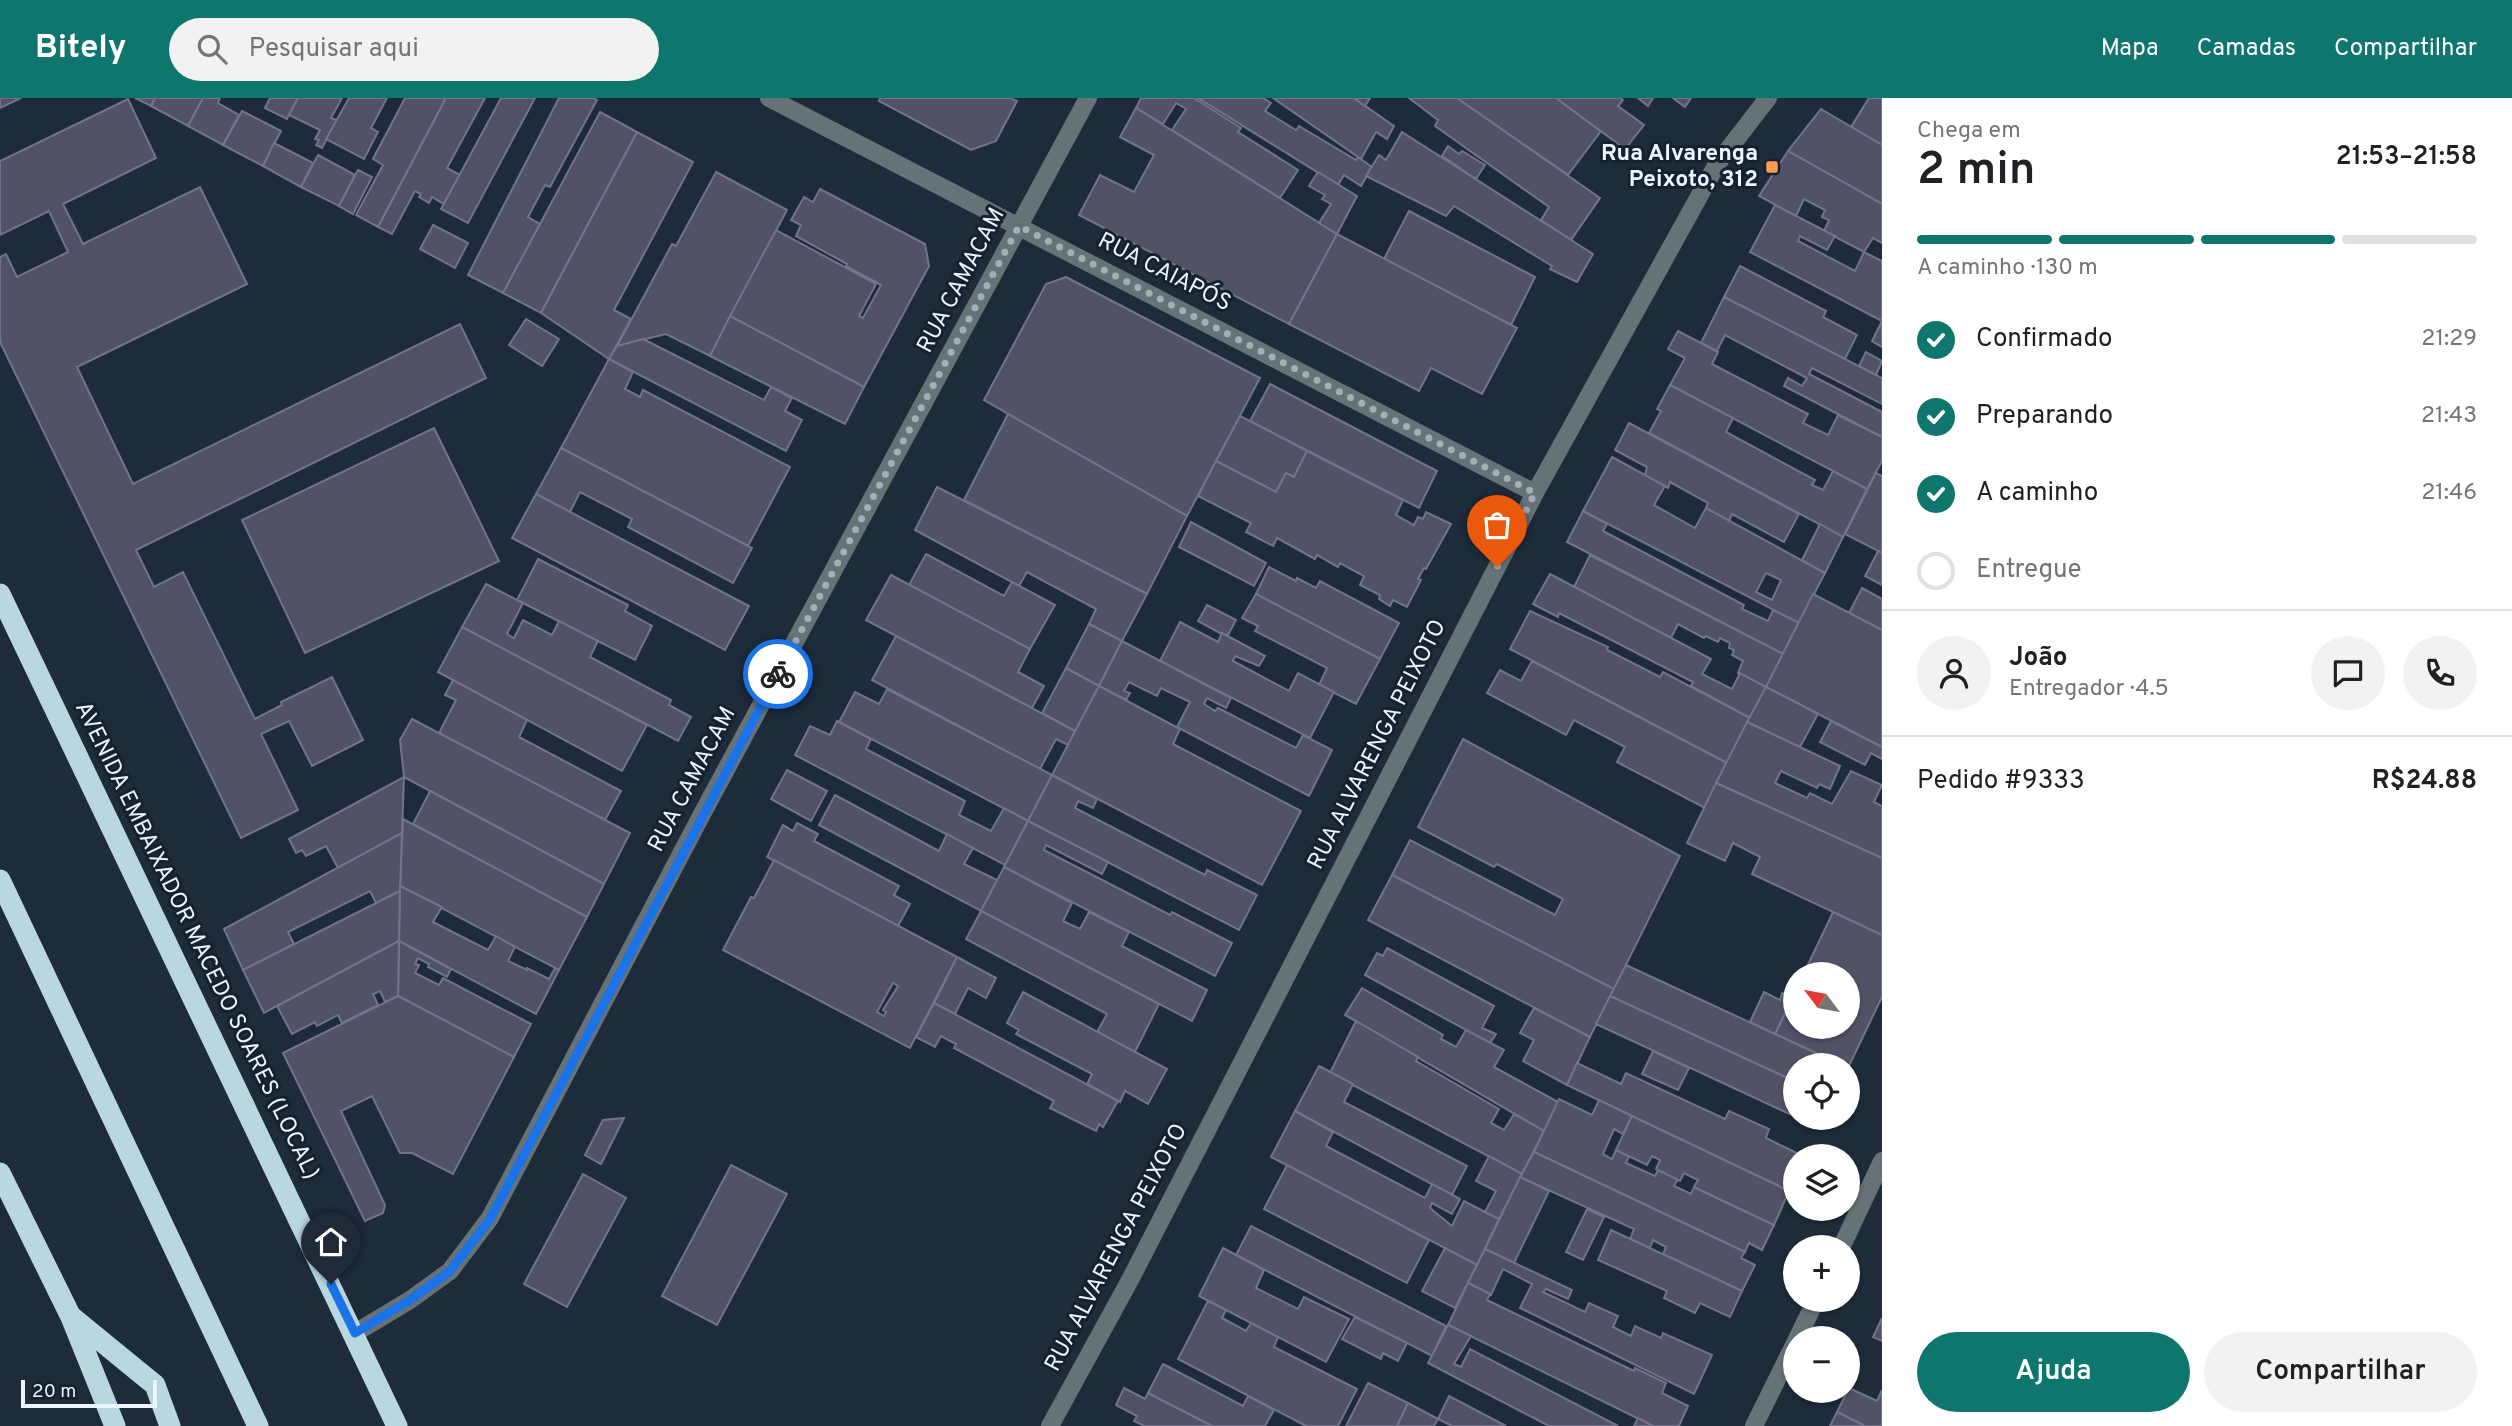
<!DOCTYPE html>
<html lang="pt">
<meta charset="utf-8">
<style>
body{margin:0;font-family:Overpass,sans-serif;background:#f2f2f2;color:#202124;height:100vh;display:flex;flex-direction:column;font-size:26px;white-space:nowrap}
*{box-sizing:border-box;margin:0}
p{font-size:23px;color:#757577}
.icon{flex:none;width:38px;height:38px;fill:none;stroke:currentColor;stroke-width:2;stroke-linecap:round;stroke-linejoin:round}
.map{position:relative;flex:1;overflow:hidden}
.side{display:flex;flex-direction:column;background:#fff;width:630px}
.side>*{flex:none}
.needle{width:46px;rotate:302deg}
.fabs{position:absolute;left:1783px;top:864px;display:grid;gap:14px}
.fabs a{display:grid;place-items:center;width:77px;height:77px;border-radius:50%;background:#fff;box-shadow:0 2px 5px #0004;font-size:35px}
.scale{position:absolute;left:21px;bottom:18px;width:136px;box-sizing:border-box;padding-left:7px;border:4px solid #ebf4ff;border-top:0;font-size:19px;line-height:24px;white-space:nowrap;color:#ebf4ff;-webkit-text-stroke:5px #142230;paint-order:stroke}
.pin{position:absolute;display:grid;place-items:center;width:60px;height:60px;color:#fff;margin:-72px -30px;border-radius:50% 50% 50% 0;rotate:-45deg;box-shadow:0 0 7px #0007}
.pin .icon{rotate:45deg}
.courier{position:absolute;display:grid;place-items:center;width:70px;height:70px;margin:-35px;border:5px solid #1a73e8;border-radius:50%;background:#fff;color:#222;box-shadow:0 2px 9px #0007}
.summary em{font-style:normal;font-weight:600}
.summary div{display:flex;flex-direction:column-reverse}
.summary{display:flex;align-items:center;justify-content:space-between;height:119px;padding:0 35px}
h1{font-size:46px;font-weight:600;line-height:52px}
.bar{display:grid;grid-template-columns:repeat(4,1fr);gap:10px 7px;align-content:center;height:84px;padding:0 35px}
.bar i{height:9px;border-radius:5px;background:#e0e0e0}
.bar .on{background:#0f766e}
.bar p{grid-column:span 4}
.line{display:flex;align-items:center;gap:18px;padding:0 35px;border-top:2px solid #e0e0e0}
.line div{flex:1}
.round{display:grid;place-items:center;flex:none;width:74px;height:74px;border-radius:37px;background:#f2f2f2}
ol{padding:0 35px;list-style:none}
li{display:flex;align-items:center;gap:21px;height:77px}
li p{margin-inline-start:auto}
li .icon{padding:7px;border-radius:50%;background:#0f766e;color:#fff;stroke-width:4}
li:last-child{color:#757577}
li i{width:38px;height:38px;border:4px solid #e0e0e0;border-radius:50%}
.primary-button{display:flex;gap:14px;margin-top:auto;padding:14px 35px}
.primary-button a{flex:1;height:80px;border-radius:42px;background:#0f766e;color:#fff;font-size:28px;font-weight:600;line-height:80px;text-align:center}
.primary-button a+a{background:#f2f2f2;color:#202124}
header{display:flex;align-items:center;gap:42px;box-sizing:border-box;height:98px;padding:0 35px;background:#0f766e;color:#fff}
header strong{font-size:33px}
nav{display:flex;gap:38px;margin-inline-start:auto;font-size:24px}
.search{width:490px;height:63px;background:#f2f2f2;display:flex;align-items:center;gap:18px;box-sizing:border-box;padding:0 24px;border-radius:38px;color:#757577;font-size:26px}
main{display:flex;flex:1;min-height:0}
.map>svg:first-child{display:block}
</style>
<header>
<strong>Bitely</strong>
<div class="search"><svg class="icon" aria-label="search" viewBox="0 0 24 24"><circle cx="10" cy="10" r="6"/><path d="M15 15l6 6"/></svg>Pesquisar aqui</div>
<nav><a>Mapa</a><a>Camadas</a><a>Compartilhar</a></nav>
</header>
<main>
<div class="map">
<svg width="1882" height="1328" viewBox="0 0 1882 1328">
<rect width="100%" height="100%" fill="#1d2b3a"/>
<g fill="#515266" stroke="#73748a" stroke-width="2" fill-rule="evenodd">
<polygon points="0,0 21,0 0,10"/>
<polygon points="135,0 155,0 151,8"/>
<polygon points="155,0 203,0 188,28 151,8"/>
<polygon points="203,0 220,0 218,5 239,17 223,47 188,28"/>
<polygon points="270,0 298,0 287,21 265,10"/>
<polygon points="298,0 342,0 331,20 337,22 322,50 316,47 319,42 315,41 320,32 289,17"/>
<polygon points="349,0 387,0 371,30 378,34 364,61 326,41"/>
<polygon points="405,0 446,0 378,129 356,117 383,67 373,61"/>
<polygon points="446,0 485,0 447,70 460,77 444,106 432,99 429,105 419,99 421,96 415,93 392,136 378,129"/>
<polygon points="501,0 535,0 468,125 441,111"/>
<polygon points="559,0 593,0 597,2 550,89 545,87 528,119 540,126 503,195 468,177"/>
<polygon points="880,0 1010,0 1017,3 996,43 971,52 879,3"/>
<polygon points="1141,0 1194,0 1241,30 1238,34 1298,72 1280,100 1172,32 1186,11 1176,5 1163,26 1136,10"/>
<polygon points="1198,0 1263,0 1271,5 1265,13 1296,32 1299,28 1356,62 1358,59 1372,69 1361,88 1344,77 1338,87"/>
<polygon points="1273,0 1354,0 1394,28 1387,41 1376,34 1361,61"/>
<polygon points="1354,0 1370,0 1365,8"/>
<polygon points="1409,0 1457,0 1600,100 1571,142 1541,122 1549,109 1435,28 1438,22"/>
<polygon points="1457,0 1556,0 1601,33 1568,77"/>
<polygon points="1556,0 1620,0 1623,2 1618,8 1644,27 1625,51"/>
<polygon points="1638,0 1653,0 1648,8"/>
<polygon points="1673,0 1691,0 1685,9"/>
<polygon points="1869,0 1882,0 1882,47 1851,29"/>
<polygon points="128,1 156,60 63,106 83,146 200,89 247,186 77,269 133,386 460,226 486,280 136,452 154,489 183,474 255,621 282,607 281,604 332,579 363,642 312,668 289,623 261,636 298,712 241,740 0,244 0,159 6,156 17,179 68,154 49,113 0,137 0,63"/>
<polygon points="1136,10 1337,136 1289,226 1079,117 1100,77 1134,94 1154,57 1120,39"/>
<polygon points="1821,11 1882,47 1882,106 1788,53"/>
<polygon points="242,13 281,33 263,68 223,47"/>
<polygon points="600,14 637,34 541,215 503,195"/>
<polygon points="637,34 693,64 614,212 631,221 609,261 541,215"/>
<polygon points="1402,34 1593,156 1577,184 1550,171 1552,168 1454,108 1446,118 1366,78 1379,57 1386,62"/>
<polygon points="274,45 313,65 301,89 263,68"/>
<polygon points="1448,48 1459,56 1462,53 1485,67 1476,81 1442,58"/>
<polygon points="1788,53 1882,106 1882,145 1873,140 1864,154 1824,133 1829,122 1822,119 1825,112 1804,101 1796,118 1759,98"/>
<polygon points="318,57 355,77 339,108 301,89"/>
<polygon points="358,72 372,79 353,116 339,108"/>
<polygon points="716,74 787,112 710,258 666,236 617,248 672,146 676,148"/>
<polygon points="1318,74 1357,98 1337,136 1319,125 1331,106 1322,101 1325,97 1309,88"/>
<polygon points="820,91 925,146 929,168 864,289 730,218 776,132 876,186 859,218 863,220 881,187 846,168 847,166 796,138 801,127 791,122 804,99 813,104"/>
<polygon points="1775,107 1835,138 1827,152 1800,138 1798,143 1855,173 1864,154 1882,163 1882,223 1750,154"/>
<polygon points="1409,113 1535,179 1511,227 1384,161"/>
<polygon points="433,127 468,145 455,170 420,151"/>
<polygon points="1337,136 1517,230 1482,296 1431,270 1419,293 1289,226"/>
<polygon points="1740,168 1826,213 1823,219 1857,237 1845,261 1724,199"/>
<polygon points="1066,179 1260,280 1187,418 984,302 1046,186"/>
<polygon points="1724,199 1882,280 1882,306 1812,270 1809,276 1882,314 1882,339 1784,288 1788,280 1802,288 1807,280 1725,237 1717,253 1701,245"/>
<polygon points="730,218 864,289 845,326 710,258"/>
<polygon points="526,221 559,241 542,268 509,247"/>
<polygon points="1882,223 1882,249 1872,243"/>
<polygon points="1678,233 1718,254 1712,266 1808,316 1803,325 1828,337 1838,317 1882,339 1882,363 1867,391 1670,287 1685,260 1668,251"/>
<polygon points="643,241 764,302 771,289 792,300 785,313 802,322 786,353 609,261 617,248"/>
<polygon points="1866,254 1882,263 1876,277 1859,268"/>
<polygon points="609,261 633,274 625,291 640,299 643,292 790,369 748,448 561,350"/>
<polygon points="1270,286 1437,373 1419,410 1250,323"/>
<polygon points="1670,287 1733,320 1726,334 1815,382 1812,387 1823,392 1833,373 1867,391 1843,439 1649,335 1661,313 1657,311"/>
<polygon points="1008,316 1187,418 1147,496 964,402"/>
<polygon points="1240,318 1307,353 1294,379 1286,375 1276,394 1216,363"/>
<polygon points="1629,325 1799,416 1784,444 1732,416 1729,423 1706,410 1708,405 1670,384 1668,390 1645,377 1647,369 1615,352"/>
<polygon points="434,330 499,463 305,555 242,422"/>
<polygon points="561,350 752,450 733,485 628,429 632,421 580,394 570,414 536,396"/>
<polygon points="1307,353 1403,402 1396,417 1414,427 1418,419 1423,421 1426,414 1451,426 1426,471 1424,470 1418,481 1421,482 1407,509 1393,502 1390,508 1379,501 1380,497 1360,487 1364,478 1340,465 1338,469 1317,457 1315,461 1277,440 1273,448 1246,434 1251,425 1198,398 1216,363 1276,394 1286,375 1294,379"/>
<path d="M1612,359L1665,388L1654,407L1695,430L1706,410L1825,475L1799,525L1583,413ZM1766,475L1781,482L1772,502L1756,494Z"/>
<polygon points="1876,375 1882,378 1882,455 1845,436"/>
<polygon points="937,389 1147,496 1122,543 1089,526 1096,511 1027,474 1019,488 915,432"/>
<polygon points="536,396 749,508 725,552 512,440"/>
<polygon points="1583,413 1607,426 1603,433 1744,507 1742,511 1768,523 1773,512 1799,525 1783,556 1567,444"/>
<polygon points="1191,424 1266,465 1254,488 1179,449"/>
<polygon points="1820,426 1843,439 1825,475 1802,462"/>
<polygon points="1878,453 1882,455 1882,487 1865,478"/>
<polygon points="926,456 1004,498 1012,484 1055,507 1030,551 909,487"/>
<polygon points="1590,457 1783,556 1766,589 1738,575 1743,563 1732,557 1734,552 1729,550 1730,545 1720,540 1718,544 1706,538 1704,540 1678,526 1671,540 1574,489"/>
<polygon points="538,461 628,507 625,513 652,528 635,562 517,502"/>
<polygon points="1269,469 1296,483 1297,480 1316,490 1320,483 1399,525 1380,561 1256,496"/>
<polygon points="1550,476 1711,561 1702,576 1732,591 1740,575 1766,589 1750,620 1691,588 1693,584 1559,515 1558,519 1533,506"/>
<polygon points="891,477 1030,551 1018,574 1044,588 1032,610 866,522"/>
<polygon points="486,486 523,505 507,536 514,540 523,522 552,537 559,523 598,543 590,559 671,602 669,607 691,619 678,643 462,529"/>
<polygon points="1862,490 1882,501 1882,532 1849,515"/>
<polygon points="1256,496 1380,561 1356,606 1319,587 1327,570 1255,533 1258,528 1242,520"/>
<polygon points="1813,496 1882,532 1882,649 1766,589"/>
<polygon points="1207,507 1236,522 1227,539 1198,523"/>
<polygon points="1530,513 1608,549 1607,552 1660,579 1663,574 1750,620 1727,665 1510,551"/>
<polygon points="1180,524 1218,544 1222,535 1265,558 1259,568 1235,558 1233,563 1289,593 1298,575 1334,594 1310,640 1160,563"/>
<polygon points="1089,526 1122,543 1099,588 1066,570"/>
<polygon points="462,529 647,627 622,673 438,574"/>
<polygon points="896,538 1075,633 1068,647 1056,641 1040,671 872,582"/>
<polygon points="1122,543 1231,600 1226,610 1207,600 1204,606 1215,613 1218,610 1296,650 1303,637 1332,652 1309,698 1177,629 1190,604 1161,590 1157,598 1129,584 1124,593 1130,595 1126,602 1099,588"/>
<polygon points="1532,563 1727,665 1705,710 1617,664 1625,649 1574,622 1566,637 1487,595 1500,572 1521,583"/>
<polygon points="1066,570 1099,588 1075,633 1042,615"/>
<polygon points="453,582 527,622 519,639 621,693 605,722 439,635 456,602 445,597"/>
<polygon points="1099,588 1180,631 1173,646 1301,713 1262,787 1052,677"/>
<polygon points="1766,589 1818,616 1800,649 1747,624"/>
<polygon points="887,591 1052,677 1028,723 839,624 855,594 879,606"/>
<polygon points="412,621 630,735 604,786 404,679 400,642"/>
<polygon points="837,623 871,641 866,651 965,703 959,717 991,733 1004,710 1028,723 1005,767 795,657 810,628 830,637"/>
<polygon points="1831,623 1882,649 1882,661 1871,655 1865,667 1820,644"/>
<polygon points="1747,624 1840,668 1830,691 1819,686 1817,690 1781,673 1775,685 1807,700 1810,695 1832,706 1851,673 1882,687 1874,704 1882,708 1882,760 1716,685"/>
<polygon points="1463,641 1680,758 1614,891 1392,777 1410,742 1555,817 1563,801 1497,766 1494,769 1418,729"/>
<polygon points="787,672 827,693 811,723 771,701"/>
<polygon points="1052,677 1097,701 1093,710 1078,703 1075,710 1205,777 1207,772 1257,797 1239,832 1028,723"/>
<polygon points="404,679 402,735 338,770 326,748 306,758 302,752 296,755 289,741"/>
<polygon points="1716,685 1882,760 1882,837 1752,776 1760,759 1733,745 1725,763 1687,745"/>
<polygon points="430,693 604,786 587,819 413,726"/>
<polygon points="835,697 939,753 947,736 973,750 964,766 997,782 981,813 819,727"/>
<polygon points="403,721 587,819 559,872 400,788"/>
<polygon points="1028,723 1108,764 1102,776 1046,747 1044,752 1170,817 1172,814 1232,845 1215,878 1004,769"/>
<polygon points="797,725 818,736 814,743 899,788 894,797 910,806 898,828 767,759 783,727 793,733"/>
<polygon points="402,735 400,793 376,805 370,793 288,834 294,846 243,872 224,831"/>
<path d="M774,762L957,859L910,950L723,852L751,799L754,800ZM893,885L898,888L883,912L886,914L884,918L877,914Z"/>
<polygon points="1004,769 1072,805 1063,823 1080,831 1089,814 1129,834 1122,848 1207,892 1192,923 981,813"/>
<polygon points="1392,777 1614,891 1590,939 1368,822"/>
<polygon points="400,788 442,809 433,824 488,852 496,838 515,849 508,863 527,872 527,870 549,881 555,870 559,872 536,916 399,843"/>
<polygon points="400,793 399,843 264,915 243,872"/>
<polygon points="981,813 1159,906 1135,954 1097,934 1107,916 966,841"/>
<polygon points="1833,814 1882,837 1882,899 1848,970 1775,936 1796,893 1796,929 1848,929 1848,877 1803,877"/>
<polygon points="399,843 451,871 447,879 428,869 429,866 418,860 415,866 419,867 415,875 439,887 443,880 531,926 514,959 398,898"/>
<polygon points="399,843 398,898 385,904 380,893 373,896 378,907 342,925 338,917 317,928 315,924 292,936 277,908"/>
<polygon points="1387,850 1494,908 1482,930 1496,936 1490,945 1365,877 1377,855 1383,858"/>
<polygon points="957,859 996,880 986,900 968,890 955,916 934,905"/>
<polygon points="1626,867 1831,962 1829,968 1796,968 1796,984 1610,898"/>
<polygon points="1362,890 1443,937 1441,941 1456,949 1466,932 1504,952 1494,969 1558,1004 1544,1033 1345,917"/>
<polygon points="1023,894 1167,971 1148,1006 1125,993 1120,1004 1087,986 1092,976 1016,936 1019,932 1007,925"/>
<polygon points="1764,894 1780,902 1782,895 1792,900 1775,936 1750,924"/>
<polygon points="398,898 514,959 453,1076 412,1055 400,1055 372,998 341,1013 385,1107 383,1115 365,1123 283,955"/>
<polygon points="1610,898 1796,984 1796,1019 1596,926"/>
<polygon points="934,905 1118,1003 1103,1029 1099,1026 1096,1033 1050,1010 1054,1003 954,950 956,946 941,938 935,949 916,939"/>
<polygon points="1534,910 1590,939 1567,987 1523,963 1534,942 1520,935"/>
<polygon points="1356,923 1418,959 1416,963 1499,1011 1491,1025 1504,1032 1514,1016 1544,1033 1522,1076 1330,975"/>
<polygon points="1653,953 1689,970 1678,992 1642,976"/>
<polygon points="1577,965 1621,986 1626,975 1725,1021 1729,1013 1769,1031 1766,1040 1805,1059 1796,1059 1796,1080 1789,1093 1567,987"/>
<polygon points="1319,968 1353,986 1344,1004 1467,1068 1452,1097 1295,1013"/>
<polygon points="1559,1001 1592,1017 1599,1002 1632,1018 1623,1036 1614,1031 1603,1056 1612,1061 1616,1052 1629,1058 1626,1065 1655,1078 1658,1072 1678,1081 1674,1088 1691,1096 1694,1089 1774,1127 1762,1152 1749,1145 1745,1154 1534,1054"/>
<polygon points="1295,1013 1333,1034 1326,1048 1425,1100 1432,1086 1460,1101 1452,1116 1432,1105 1430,1110 1452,1128 1464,1103 1499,1121 1477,1167 1271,1059"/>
<polygon points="1632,1018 1789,1093 1774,1127 1694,1089 1698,1082 1684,1075 1680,1083 1656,1071 1660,1062 1652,1058 1647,1067 1616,1052"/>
<polygon points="624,1020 601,1066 585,1057 603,1022"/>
<polygon points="1534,1054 1745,1154 1741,1160 1755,1167 1742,1193 1663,1156 1666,1149 1653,1142 1650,1150 1630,1141 1634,1131 1520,1079"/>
<polygon points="1489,1058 1522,1076 1499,1121 1485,1114 1496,1093 1476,1083"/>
<polygon points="731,1067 787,1096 717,1227 662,1198"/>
<polygon points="1287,1067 1429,1142 1407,1185 1264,1111"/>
<polygon points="583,1076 626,1100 567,1209 524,1186"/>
<polygon points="1520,1079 1549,1093 1514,1165 1485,1151"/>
<polygon points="1587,1111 1604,1119 1583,1162 1566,1154"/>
<polygon points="1251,1128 1446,1228 1432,1258 1236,1157"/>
<polygon points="1611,1132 1742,1193 1730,1219 1700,1205 1695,1215 1664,1200 1667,1193 1598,1162"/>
<polygon points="1223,1150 1264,1172 1256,1190 1298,1211 1304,1199 1349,1221 1326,1264 1199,1198"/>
<polygon points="1445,1150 1477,1167 1455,1210 1422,1193"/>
<polygon points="1485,1151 1572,1192 1568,1201 1546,1191 1543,1194 1585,1214 1589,1205 1618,1218 1613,1229 1631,1238 1635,1228 1661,1240 1663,1235 1712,1257 1694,1296 1520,1210 1532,1186 1503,1171 1491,1197 1468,1185"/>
<polygon points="1468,1185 1490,1196 1487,1202 1634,1273 1635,1270 1666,1285 1662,1295 1688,1308 1679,1328 1653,1328 1448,1227"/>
<polygon points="1208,1203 1226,1212 1222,1220 1246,1233 1251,1225 1278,1239 1274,1249 1357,1291 1338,1328 1306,1328 1178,1261"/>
<polygon points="1355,1219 1407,1245 1398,1263 1383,1255 1381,1261 1342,1241"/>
<polygon points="1882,1220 1882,1243 1873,1239"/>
<polygon points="1448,1227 1471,1238 1454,1266 1461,1269 1470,1251 1618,1328 1549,1328 1428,1265"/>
<polygon points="1163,1266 1243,1308 1248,1298 1274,1312 1265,1328 1212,1328 1148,1295"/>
<polygon points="1368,1285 1408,1305 1397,1328 1346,1328"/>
<polygon points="1124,1290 1145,1301 1148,1295 1212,1328 1145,1328 1134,1323 1137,1318 1116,1307"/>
<polygon points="1849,1290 1877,1303 1882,1292 1882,1328 1865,1328 1837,1314"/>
<polygon points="1449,1298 1506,1328 1452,1328 1438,1321"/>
<polygon points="1408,1305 1438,1321 1434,1328 1397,1328"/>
<polygon points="1837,1314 1865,1328 1830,1328"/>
<polygon points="1638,1320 1653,1328 1634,1328"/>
</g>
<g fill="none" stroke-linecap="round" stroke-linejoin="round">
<g stroke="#667276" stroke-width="18">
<polyline points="769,0 1535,395"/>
<polyline points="1841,1150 1882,1063"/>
<polyline points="355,1235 410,1202 450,1173 490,1120 701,718 1088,0"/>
<polyline points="1797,1241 1816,1202"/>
<polyline points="1050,1328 1130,1182 1535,395 1717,66 1768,0"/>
<polyline points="1754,1328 1796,1243"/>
</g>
<g stroke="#b9d7e0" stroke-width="21">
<polyline points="0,496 397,1328"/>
<polyline points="0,782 258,1328"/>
<polyline points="0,1075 71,1219 115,1328"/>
<polyline points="73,1220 155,1287 170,1328"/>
</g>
</g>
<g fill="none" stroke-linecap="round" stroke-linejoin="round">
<polyline stroke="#a3aeba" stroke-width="7" stroke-dasharray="0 12.6" points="778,576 1019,128 1535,395 1497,469"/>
<polyline stroke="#1a73e8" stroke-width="9" points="331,1186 355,1235 410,1202 450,1173 490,1121 778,576"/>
</g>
<rect fill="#fd9c56" stroke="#142230" stroke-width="2.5" x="1765" y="62" width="14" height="14" rx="3.5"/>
<g text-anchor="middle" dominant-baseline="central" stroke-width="6" stroke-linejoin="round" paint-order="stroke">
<g font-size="23" font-weight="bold" fill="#ebf4ff" stroke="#142230" text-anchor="end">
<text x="1758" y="56">Rua Alvarenga<tspan x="1758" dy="26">Peixoto, 312</tspan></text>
</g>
<g font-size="23" fill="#ebf4ff" stroke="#142230">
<text transform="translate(1164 175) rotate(27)">RUA CAIAPÓS</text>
<text transform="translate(962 183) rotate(-62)">RUA CAMACAM</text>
<text transform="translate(1378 647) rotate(-63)">RUA ALVARENGA PEIXOTO</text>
<text transform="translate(693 682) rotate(-62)">RUA CAMACAM</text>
<text transform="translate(196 843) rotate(64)">AVENIDA EMBAIXADOR MACEDO SOARES (LOCAL)</text>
<text transform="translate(1117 1150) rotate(-62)">RUA ALVARENGA PEIXOTO</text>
</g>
</g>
</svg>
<div class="fabs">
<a><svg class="needle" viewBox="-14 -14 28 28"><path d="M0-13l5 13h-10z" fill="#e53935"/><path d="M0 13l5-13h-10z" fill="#757577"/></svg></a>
<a><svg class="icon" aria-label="locate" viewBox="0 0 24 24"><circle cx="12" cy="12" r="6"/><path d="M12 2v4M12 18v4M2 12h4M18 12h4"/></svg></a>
<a><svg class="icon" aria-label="layers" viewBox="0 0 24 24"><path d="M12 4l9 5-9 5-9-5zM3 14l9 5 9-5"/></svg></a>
<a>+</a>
<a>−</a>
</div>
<div class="scale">20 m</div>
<div class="pin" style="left:1497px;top:469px;background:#ea580c"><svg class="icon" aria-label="bag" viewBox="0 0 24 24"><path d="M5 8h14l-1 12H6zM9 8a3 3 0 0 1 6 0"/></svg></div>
<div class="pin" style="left:331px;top:1186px;background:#1f2937"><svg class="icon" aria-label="home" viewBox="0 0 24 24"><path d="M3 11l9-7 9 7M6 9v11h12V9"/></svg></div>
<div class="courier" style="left:778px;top:576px"><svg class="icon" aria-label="bike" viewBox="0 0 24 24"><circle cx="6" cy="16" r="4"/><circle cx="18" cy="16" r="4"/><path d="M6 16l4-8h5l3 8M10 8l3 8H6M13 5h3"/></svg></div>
</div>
<section class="side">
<div class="summary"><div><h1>2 min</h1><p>Chega em</p></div><em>21:53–21:58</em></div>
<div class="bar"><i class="on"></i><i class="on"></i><i class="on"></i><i></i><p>A caminho · 130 m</p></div>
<ol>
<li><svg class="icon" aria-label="check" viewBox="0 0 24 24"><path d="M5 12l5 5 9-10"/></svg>Confirmado<p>21:29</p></li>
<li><svg class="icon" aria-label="check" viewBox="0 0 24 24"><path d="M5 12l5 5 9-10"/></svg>Preparando<p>21:43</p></li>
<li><svg class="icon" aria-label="check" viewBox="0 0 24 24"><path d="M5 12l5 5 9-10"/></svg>A caminho<p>21:46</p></li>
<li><i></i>Entregue</li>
</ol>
<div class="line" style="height:126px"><a class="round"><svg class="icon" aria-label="person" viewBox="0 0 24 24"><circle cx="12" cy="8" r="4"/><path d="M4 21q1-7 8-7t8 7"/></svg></a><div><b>João</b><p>Entregador · 4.5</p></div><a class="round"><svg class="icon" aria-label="chat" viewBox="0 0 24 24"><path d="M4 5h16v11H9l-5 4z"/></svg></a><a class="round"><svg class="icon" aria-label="phone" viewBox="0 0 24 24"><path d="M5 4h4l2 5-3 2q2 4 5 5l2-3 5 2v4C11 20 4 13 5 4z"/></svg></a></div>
<div class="line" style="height:91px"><div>Pedido #9333</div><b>R$24.88</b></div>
<div class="primary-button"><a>Ajuda</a><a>Compartilhar</a></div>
</section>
</main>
